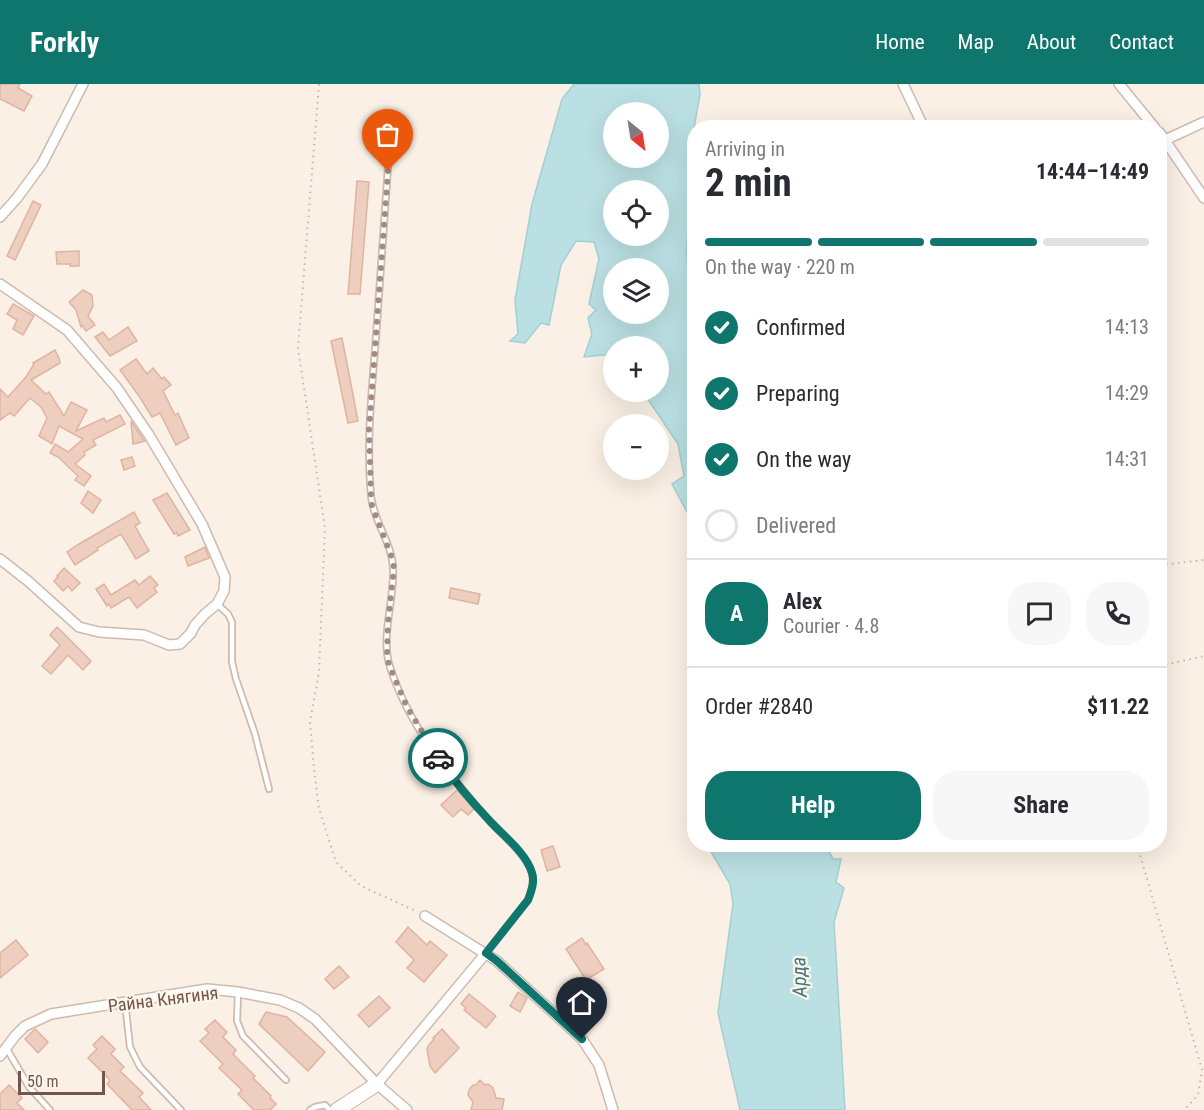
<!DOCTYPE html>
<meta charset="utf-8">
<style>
body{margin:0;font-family:"Roboto Condensed",sans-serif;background:#f7f7f7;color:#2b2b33;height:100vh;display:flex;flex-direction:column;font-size:22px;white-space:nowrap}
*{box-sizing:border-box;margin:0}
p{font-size:20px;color:#7c7c81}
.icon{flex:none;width:33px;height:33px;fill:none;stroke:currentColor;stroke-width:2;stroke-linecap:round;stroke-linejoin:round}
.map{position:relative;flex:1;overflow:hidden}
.drawer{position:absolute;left:687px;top:36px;width:480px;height:732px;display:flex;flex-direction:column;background:#fff;border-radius:24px;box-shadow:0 6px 24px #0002}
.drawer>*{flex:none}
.needle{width:39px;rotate:150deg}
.controls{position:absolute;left:603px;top:18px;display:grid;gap:12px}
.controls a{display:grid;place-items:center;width:66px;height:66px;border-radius:50%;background:#fff;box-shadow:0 6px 24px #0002;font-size:30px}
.scale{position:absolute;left:18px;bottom:15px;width:87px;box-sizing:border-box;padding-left:6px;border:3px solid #72564c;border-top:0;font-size:16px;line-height:21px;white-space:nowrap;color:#72564c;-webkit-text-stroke:4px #fef5eb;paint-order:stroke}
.pin{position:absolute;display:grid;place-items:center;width:51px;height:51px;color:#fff;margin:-62px -26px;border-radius:50% 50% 50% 0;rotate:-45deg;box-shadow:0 0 6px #0007}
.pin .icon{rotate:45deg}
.courier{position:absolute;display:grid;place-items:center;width:60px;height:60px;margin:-30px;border:4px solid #0f766e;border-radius:50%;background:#fff;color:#222;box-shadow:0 2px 8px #0007}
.overview em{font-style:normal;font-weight:700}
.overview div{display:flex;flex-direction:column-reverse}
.overview{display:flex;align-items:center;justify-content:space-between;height:102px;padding:0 18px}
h1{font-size:39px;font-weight:700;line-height:45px}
.bar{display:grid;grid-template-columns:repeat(4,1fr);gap:9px 6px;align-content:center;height:72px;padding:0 18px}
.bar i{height:8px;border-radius:4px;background:#e1e1e2}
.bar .current{background:#0f766e}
.bar p{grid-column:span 4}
.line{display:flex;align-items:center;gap:15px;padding:0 18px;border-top:2px solid #e1e1e2}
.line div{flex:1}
.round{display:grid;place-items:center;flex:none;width:63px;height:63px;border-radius:24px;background:#f7f7f7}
ol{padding:0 18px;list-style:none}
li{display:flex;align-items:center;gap:18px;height:66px}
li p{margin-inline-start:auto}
li .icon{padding:6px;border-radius:50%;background:#0f766e;color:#fff;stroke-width:4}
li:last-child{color:#7c7c81}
li i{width:33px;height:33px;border:3px solid #e1e1e2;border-radius:50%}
.action{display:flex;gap:12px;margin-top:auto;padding:12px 18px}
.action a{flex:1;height:69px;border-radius:24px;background:#0f766e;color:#fff;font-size:24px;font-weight:700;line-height:69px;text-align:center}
.action a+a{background:#f7f7f7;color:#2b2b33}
header{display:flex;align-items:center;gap:36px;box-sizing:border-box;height:84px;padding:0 30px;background:#0f766e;color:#fff}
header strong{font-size:28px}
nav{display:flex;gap:33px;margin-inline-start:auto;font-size:21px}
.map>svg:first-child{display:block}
</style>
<header>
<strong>Forkly</strong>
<nav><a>Home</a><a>Map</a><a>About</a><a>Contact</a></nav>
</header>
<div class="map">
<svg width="1204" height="1026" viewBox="0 0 1204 1026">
<rect width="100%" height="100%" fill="#fbf0e5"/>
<g fill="#bbe0e3" stroke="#a2d0d4" stroke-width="1.5" fill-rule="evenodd">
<path d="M574,0H699L700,11L694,44V93L686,167L694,237V441L672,400L684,392L678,360L643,308H658V262H614L613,270L584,273L592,250L588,234L596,226L589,220L599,175L594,158L576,157L561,181L549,241L541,239L525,259L510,257L518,250L515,216L532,120L562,15ZM614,28H658V74H614ZM614,106H658V152H614ZM614,184H658V230H614Z"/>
<polygon points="707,761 829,761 827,763 833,775 841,775 836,798 844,804 834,838 845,1026 740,1026 718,929 733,820 730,800"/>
</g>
<g fill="#eecebe" stroke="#e0b3a0" stroke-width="1.5">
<polygon points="0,0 20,0 18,4 32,12 24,27 0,15"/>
<polygon points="357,97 369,98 360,210 348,210"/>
<polygon points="33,117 41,121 15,176 7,172"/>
<polygon points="79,167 79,182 70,182 70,180 57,180 56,168"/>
<polygon points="83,206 92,211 93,222 88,232 95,241 86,247 82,241 81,243 76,226 69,218"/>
<polygon points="13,220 34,232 23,251 13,245 17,236 7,230"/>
<polygon points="128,243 137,257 110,272 95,253 103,248 109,256"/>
<polygon points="342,254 358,337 348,339 331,257"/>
<polygon points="55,266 59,274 60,279 31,296 46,310 49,308 64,332 71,318 87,326 76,347 104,334 106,338 120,331 125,340 93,356 96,361 84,368 85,371 75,380 91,392 84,402 75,396 78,392 58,373 50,369 55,360 68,368 83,355 59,342 52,360 39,352 47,334 41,323 30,314 14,332 10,329 0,336 0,305 8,313 26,293 34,280 33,279"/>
<polygon points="136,275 147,290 153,284 162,295 164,293 171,301 163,307 175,331 178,329 189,354 176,361 160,329 152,333 139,312 120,286"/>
<polygon points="131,337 143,355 145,357 133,360"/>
<polygon points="132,373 135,382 124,386 121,376"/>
<polygon points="88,407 101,416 93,429 81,419"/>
<polygon points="167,409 190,446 178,452 177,449 174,450 153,416"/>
<polygon points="134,428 140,439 135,442 149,467 136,475 121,450 97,464 98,466 75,481 67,468 79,460"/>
<polygon points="205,463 209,474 188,482 185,473"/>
<polygon points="64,484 80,499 72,507 68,502 63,507 54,497 58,493 57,492"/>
<polygon points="150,492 158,501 154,504 157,508 137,524 129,513 111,524 109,520 107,522 96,505 104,500 111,511 135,496 139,501"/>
<polygon points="451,504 480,510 478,520 449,514"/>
<polygon points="57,543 91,577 83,586 68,571 51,590 42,582 60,561 50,551"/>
<polygon points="457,706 474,725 468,731 461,725 453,733 441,721"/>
<polygon points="553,762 560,783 547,787 541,766"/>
<polygon points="408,843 427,861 430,857 447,871 424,898 407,884 414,876 396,858"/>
<polygon points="582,854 586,861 587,859 604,885 586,896 566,865"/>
<polygon points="16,856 28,871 0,894 0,869"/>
<polygon points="339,882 349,893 334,905 325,895"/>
<polygon points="518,908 527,914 520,928 510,922"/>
<polygon points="469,910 496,932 486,944 464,926 466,924 461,920"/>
<polygon points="379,912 390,924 369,943 358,931"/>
<polygon points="266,928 287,933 325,968 308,987 259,940"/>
<polygon points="215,936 227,948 223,953 236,966 233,970 255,992 253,994 271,1012 270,1014 276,1020 270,1026 254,1026 238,1010 242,1006 219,984 223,980 200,957 209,949 205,945"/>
<polygon points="35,945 48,958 38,969 25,955"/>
<polygon points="442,945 459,964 435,989 430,982 427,966 428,962 434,955 433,954"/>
<polygon points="102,952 115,965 111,970 124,983 120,987 143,1009 139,1013 151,1026 132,1026 107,1000 110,996 88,974 97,965 93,961"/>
<polygon points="480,996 485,1001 488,1000 493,1004 496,1014 504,1015 502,1026 471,1026 473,1018 468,1011 469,1006 473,1001 476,1001"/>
<polygon points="9,1001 22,1014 17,1019 24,1026 0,1026 0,1010"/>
</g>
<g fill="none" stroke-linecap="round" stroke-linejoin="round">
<defs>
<g id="service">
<path d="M391,41C386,111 381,182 376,253C372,305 366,358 371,411C373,437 392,458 393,484C395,514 380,553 390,583C408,640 448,690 487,734C502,751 521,765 531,786C535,796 532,806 528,816L486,869"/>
<polyline points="217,520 228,530 232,538 232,578 236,595 255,650 269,705"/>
<polyline points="238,908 237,937 243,952 286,996"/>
<polyline points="125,918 130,963 140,983 181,1026"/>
<polyline points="7,965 29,1003 50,1026"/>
<polyline points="310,1026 315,1023 325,1021 330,1026"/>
</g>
<g id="minor">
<polyline points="903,0 924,44"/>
<polyline points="1119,0 1155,44"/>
<polyline points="1160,49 1204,114"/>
<polyline points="1165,56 1204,38"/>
<polyline points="0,133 17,114 42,80 83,0"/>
<polyline points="0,200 67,246 117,304 149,351 202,440 225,493 224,507 217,520 205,530 195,541 191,549 180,560 169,561 144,551 99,548 79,543 28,497 0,475"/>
<polyline points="425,832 497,877 582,955 599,981 613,1026"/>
<polyline points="0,972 15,952 25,942 51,930 207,905 238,908 280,916 299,924 315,935 377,1000 407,1026"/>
<polyline points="377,1000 486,869"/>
</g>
<polyline id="secondary" points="337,1026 377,1000"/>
</defs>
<use href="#service" stroke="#cebaaf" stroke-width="8"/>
<use href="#minor" stroke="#cebaaf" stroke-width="12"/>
<use href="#secondary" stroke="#d0b9ad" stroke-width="16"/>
<g stroke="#d3b1a2" stroke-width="2" stroke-dasharray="1.5 4.5" stroke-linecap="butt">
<polyline points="319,0 298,264 325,444 319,588 310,638 314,685 319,725 336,778 361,802 418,828"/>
<polyline points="1160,481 1204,476"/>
<polyline points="1160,582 1204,572"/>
<polyline points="1137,760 1202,986 1198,1011 1184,1026"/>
</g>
<use href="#service" stroke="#fff" stroke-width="4.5"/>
<use href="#minor" stroke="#fff" stroke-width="9"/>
<use href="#secondary" stroke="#fff" stroke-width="14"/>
</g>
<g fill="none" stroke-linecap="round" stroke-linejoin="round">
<polyline stroke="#a28c82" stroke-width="6" stroke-dasharray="0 10.8" points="388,87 369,346 371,411 372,422 392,474 394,484 388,539 387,570 389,581 407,623 438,674"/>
<path stroke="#0f766e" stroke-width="8" d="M438,674C453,695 470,716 488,735C502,751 526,768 532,789C535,798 531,808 528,816L486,869L497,877L582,955"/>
</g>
<g text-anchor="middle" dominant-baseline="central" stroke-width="4.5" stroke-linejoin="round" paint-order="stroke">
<g font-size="18" fill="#72564c" stroke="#fef5eb">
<text transform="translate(163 915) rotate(-7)">Райна Княгиня</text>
</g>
<g font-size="20" font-style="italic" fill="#44787d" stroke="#fef5eb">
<text transform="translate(799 893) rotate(-92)">Арда</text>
</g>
</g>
</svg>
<div class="controls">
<a><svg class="needle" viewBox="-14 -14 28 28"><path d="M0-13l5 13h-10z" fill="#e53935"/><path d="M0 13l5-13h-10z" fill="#7c7c81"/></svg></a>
<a><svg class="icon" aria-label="locate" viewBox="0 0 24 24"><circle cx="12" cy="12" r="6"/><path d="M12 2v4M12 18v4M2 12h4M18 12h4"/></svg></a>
<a><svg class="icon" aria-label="layers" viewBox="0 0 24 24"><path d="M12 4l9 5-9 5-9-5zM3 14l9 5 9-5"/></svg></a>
<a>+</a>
<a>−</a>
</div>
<div class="scale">50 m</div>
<div class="pin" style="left:388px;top:87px;background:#ea580c"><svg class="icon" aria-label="bag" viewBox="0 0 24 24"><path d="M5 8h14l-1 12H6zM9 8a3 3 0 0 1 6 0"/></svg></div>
<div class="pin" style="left:582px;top:955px;background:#1f2937"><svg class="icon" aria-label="home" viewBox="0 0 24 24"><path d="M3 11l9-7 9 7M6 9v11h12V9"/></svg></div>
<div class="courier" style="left:438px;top:674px"><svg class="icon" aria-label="car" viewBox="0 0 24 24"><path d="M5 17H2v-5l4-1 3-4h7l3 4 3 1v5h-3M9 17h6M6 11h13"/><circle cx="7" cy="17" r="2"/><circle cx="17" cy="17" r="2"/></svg></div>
<section class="drawer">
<div class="overview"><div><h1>2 min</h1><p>Arriving in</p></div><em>14:44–14:49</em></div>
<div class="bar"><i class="current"></i><i class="current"></i><i class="current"></i><i></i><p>On the way · 220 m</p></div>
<ol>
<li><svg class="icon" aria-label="check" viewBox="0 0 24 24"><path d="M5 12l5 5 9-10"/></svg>Confirmed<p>14:13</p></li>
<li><svg class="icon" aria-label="check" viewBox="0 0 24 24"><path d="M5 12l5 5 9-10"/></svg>Preparing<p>14:29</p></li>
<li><svg class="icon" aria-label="check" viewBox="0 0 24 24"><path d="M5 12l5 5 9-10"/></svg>On the way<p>14:31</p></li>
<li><i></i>Delivered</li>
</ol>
<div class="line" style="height:108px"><b class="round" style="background:#0f766e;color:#fff">A</b><div><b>Alex</b><p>Courier · 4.8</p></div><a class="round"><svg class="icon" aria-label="chat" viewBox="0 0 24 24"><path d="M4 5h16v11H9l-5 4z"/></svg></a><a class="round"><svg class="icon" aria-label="phone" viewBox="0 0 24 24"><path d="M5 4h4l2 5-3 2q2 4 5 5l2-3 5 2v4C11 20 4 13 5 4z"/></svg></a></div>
<div class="line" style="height:78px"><div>Order #2840</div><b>$11.22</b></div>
<div class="action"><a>Help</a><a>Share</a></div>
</section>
</div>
